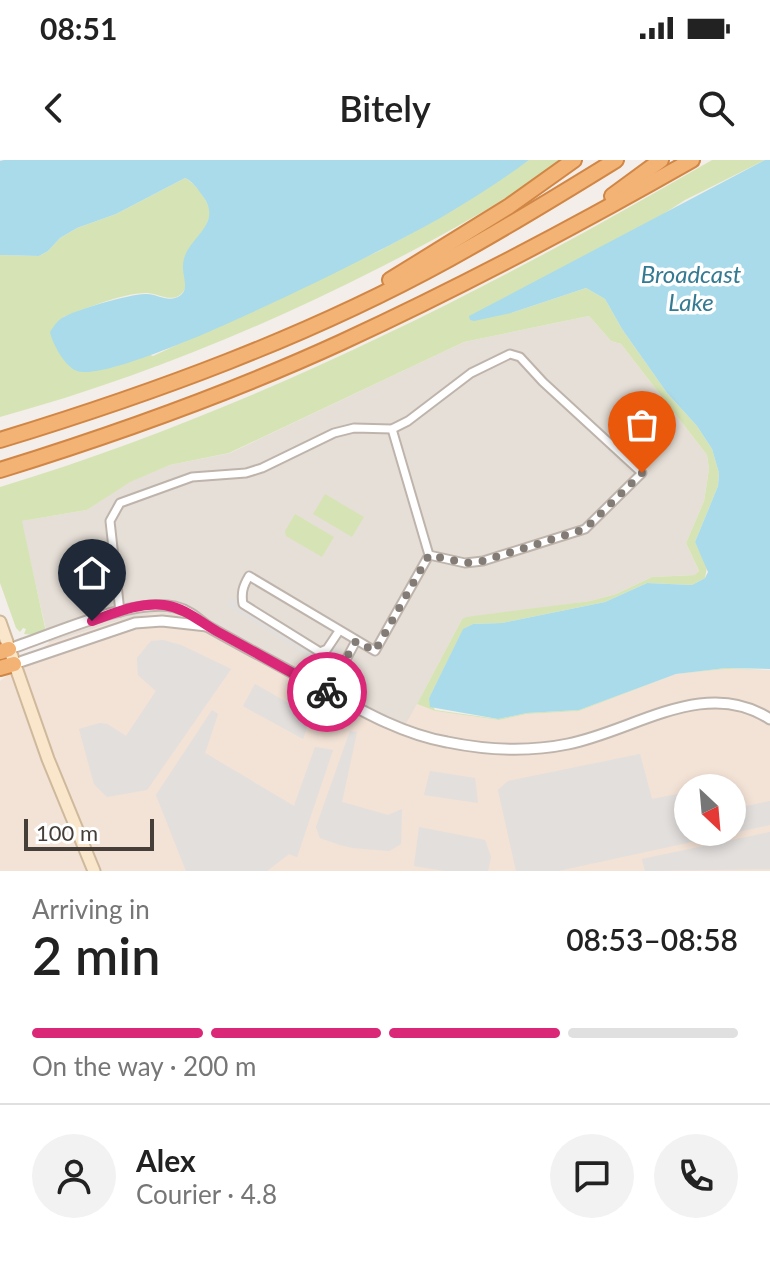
<!DOCTYPE html>
<meta charset="utf-8">
<style>
body{margin:0;font-family:Lato,sans-serif;background:#f2f2f2;color:#222;height:100vh;display:flex;flex-direction:column;font-size:30px;white-space:nowrap}
*{box-sizing:border-box;margin:0}
p{font-size:26px;color:#767676}
.icon{flex:none;width:44px;height:44px;fill:none;stroke:currentColor;stroke-width:2;stroke-linecap:round;stroke-linejoin:round}
.map{position:relative;height:711px;overflow:hidden}
.panel{display:flex;flex-direction:column;background:#fff;flex:1}
.panel>*{flex:none}
.needle{width:52px;rotate:154deg}
.fabs{position:absolute;left:674px;top:614px;display:grid;gap:16px}
.fabs a{display:grid;place-items:center;width:72px;height:72px;border-radius:50%;background:#fff;box-shadow:0 4px 12px #0003;font-size:40px}
.scale{position:absolute;left:24px;bottom:20px;width:130px;box-sizing:border-box;padding-left:8px;border:4px solid #463e38;border-top:0;font-size:22px;line-height:28px;white-space:nowrap;color:#463e38;-webkit-text-stroke:6px #fff;paint-order:stroke}
.pin{position:absolute;display:grid;place-items:center;width:68px;height:68px;color:#fff;margin:-82px -34px;border-radius:50% 50% 50% 0;rotate:-45deg;box-shadow:0 0 8px #0007}
.pin .icon{rotate:45deg}
.courier{position:absolute;display:grid;place-items:center;width:80px;height:80px;margin:-40px;border:6px solid #db2777;border-radius:50%;background:#fff;color:#222;box-shadow:0 2px 10px #0007}
.headline em{font-style:normal;font-weight:600}
.headline div{display:flex;flex-direction:column-reverse}
.headline{display:flex;align-items:center;justify-content:space-between;height:136px;padding:0 32px}
h1{font-size:52px;font-weight:600;line-height:60px}
.bar{display:grid;grid-template-columns:repeat(4,1fr);gap:12px 8px;align-content:center;height:96px;padding:0 32px}
.bar i{height:10px;border-radius:6px;background:#e0e0e0}
.bar .selected{background:#db2777}
.bar p{grid-column:span 4}
.line{display:flex;align-items:center;gap:20px;padding:0 32px;border-top:2px solid #e0e0e0}
.line div{flex:1}
.round{display:grid;place-items:center;flex:none;width:84px;height:84px;border-radius:42px;background:#f2f2f2}
.status{display:flex;justify-content:space-between;align-items:center;height:56px;padding:0 40px;background:#fff;direction:ltr}
.status svg{height:22px;fill:currentColor}
header{display:flex;justify-content:space-between;align-items:center;height:104px;padding:0 32px;background:#fff;font-size:36px;font-weight:600}
.map>svg:first-child{display:block}
</style>
<div class="status"><b>08:51</b><svg viewBox="0 0 49 12"><path d="M0 12V9h3v3zM5 12V6h3v6zM10 12V3h3v9zM15 12V0h3v12zM26 1h20v11H26zM47 4h2v5h-2z"/></svg></div>
<header><svg class="icon" aria-label="back" viewBox="0 0 24 24"><path d="M15 5l-7 7 7 7"/></svg>Bitely<svg class="icon" aria-label="search" viewBox="0 0 24 24"><circle cx="10" cy="10" r="6"/><path d="M15 15l6 6"/></svg></header>
<div class="map">
<svg width="770" height="711" viewBox="0 0 770 711">
<rect width="100%" height="100%" fill="#f3eee9"/>
<polygon fill="#e6dfd7" points="589,156 611,181 621,184 707,295 709,309 704,341 686,383 699,411 696,415 652,417 616,434 590,441 462,459 404,569 121,460 49,483 21,361 87,350 130,321 170,305 230,293 464,182"/>
<path fill="#f3e2d6" fill-rule="evenodd" d="M156,453L187,457L403,569L417,544L435,551L499,560L527,554L579,551L676,514L726,509L770,510V711H0V521L49,483L121,460ZM688,628H732V672H688Z"/>
<g fill="#d6e4b5">
<path d="M529,0H561C505,42 442,76 379,108C257,170 132,221 0,257V95L39,96L48,91L60,78L77,68L116,54L185,18C198,25 206,39 211,52C206,71 192,85 185,102C181,112 190,124 183,132C174,144 159,134 148,133C124,132 86,149 63,157L153,196L379,91L441,57Z"/>
<path d="M712,0H765L685,40L511,153L586,128L605,139L622,169L667,233L697,266L712,289L719,313L718,326L695,382L707,407L705,418L692,425L647,423L605,442L502,463L473,464L463,470L429,538L435,550L498,559L527,553L579,550L676,514L726,508L770,510L726,509L676,514L579,551L527,554L499,560L435,551L417,544L462,459L466,457L590,441L616,434L652,417L695,415L699,411L686,383L704,341L709,309L707,295L621,184L611,181L589,156L464,182L229,293L170,305L130,322L87,350L22,361L46,472L34,475L24,474L26,469L23,468L20,472L16,468L0,423V327C252,250 485,132 712,0Z"/>
<polygon points="325,334 364,357 352,377 313,354"/>
<polygon points="295,354 334,377 322,397 286,376 285,371"/>
</g>
<g fill="#e2dfdd">
<polygon points="231,438 326,497 335,483 340,486 327,508 226,445"/>
<polygon points="163,480 181,485 231,509 147,630 107,637 94,624 79,569 100,563 107,564 126,576 156,531 138,515 137,498 151,481"/>
<polygon points="255,524 311,556 303,579 243,546"/>
<polygon points="212,550 218,554 205,593 294,646 315,587 333,590 297,697 289,694 267,711 186,711 156,635"/>
<polygon points="350,571 357,572 342,642 388,655 402,649 401,684 389,691 353,688 340,685 320,678 316,667"/>
<polygon points="640,594 652,639 688,632 688,672 732,672 732,649 770,641 770,665 558,711 516,711 498,630 508,621"/>
<polygon points="430,611 475,618 478,643 424,635"/>
<polygon points="419,667 485,680 491,697 488,711 445,711 414,706"/>
<polygon points="770,672 770,709 645,711 642,699"/>
</g>
<g fill="#aadbea">
<path d="M4,0H529C501,21 472,39 442,57C392,86 121,225 77,211C65,207 52,183 50,172C53,167 57,161 62,158C74,150 130,134 145,134C155,133 165,141 175,138C192,133 182,117 183,106C183,78 226,66 202,35C197,28 193,22 185,18L116,54L77,68L60,78L48,91L39,96L0,95V1Z"/>
<polygon points="765,0 770,0 770,509 726,508 676,514 579,550 527,553 498,559 430,547 429,538 463,469 473,464 502,463 605,442 647,423 692,425 705,418 708,412 695,382 718,326 719,313 712,289 697,266 667,233 622,169 605,139 586,128 511,153 474,161 470,160 469,156"/>
</g>
<g fill="none" stroke-linecap="round" stroke-linejoin="round">
<defs>
<g id="minor">
<polyline points="392,269 429,395"/>
<polyline points="120,452 110,361 120,343 192,317 246,313 262,308 334,273 354,268 392,269 408,261 471,213 510,194 520,197 543,222 642,313 585,369 483,401 465,403 429,395"/>
<path d="M339,471L327,489L320,492L243,444C241,433 243,426 249,416L375,491L429,395"/>
<polyline points="328,533 356,481"/>
</g>
<g id="tertiary">
<path d="M9,489C52,475 133,437 175,447C188,450 197,458 207,466C244,487 282,507 319,527C359,549 401,574 447,582C486,590 529,592 568,584C634,571 705,516 770,559"/>
<polyline points="14,504 135,463 162,461 207,466"/>
</g>
<polyline id="secondary" points="0,462 48,599 94,711"/>
<g id="motorway">
<polyline points="612,36 661,0"/>
<polyline points="390,120 508,47 574,0"/>
<path d="M0,280C154,233 307,177 449,99C506,68 561,34 616,0"/>
<path d="M0,310C116,274 231,233 342,182C461,127 578,65 692,0"/>
<polyline points="0,492 9,489"/>
<polyline points="0,508 14,504"/>
</g>
</defs>
<use href="#minor" stroke="#beb4ac" stroke-width="11"/>
<use href="#tertiary" stroke="#beb4ac" stroke-width="13"/>
<use href="#secondary" stroke="#cfb99c" stroke-width="15"/>
<use href="#motorway" stroke="#d18645" stroke-width="18"/>
<use href="#minor" stroke="#fff" stroke-width="7"/>
<use href="#tertiary" stroke="#fff" stroke-width="9"/>
<use href="#secondary" stroke="#fae7cb" stroke-width="11"/>
<use href="#motorway" stroke="#f2b374" stroke-width="14"/>
</g>
<g fill="none" stroke-linecap="round" stroke-linejoin="round">
<polyline stroke="#837c76" stroke-width="8" stroke-dasharray="0 14.4" points="327,532 356,481 375,491 429,395 465,403 483,401 585,369 642,313"/>
<path stroke="#db2777" stroke-width="10" d="M92,461C115,453 139,442 164,445C186,448 200,462 218,472C254,492 291,512 327,532"/>
</g>
<g text-anchor="middle" dominant-baseline="central" stroke-width="7" stroke-linejoin="round" paint-order="stroke">
<g font-size="24" font-style="italic" fill="#337a92" stroke="#fff">
<text x="691" y="113">Broadcast<tspan x="691" dy="28">Lake</tspan></text>
</g>
</g>
</svg>
<div class="fabs">
<a><svg class="needle" viewBox="-14 -14 28 28"><path d="M0-13l5 13h-10z" fill="#e53935"/><path d="M0 13l5-13h-10z" fill="#767676"/></svg></a>
</div>
<div class="scale">100 m</div>
<div class="pin" style="left:642px;top:313px;background:#ea580c"><svg class="icon" aria-label="bag" viewBox="0 0 24 24"><path d="M5 8h14l-1 12H6zM9 8a3 3 0 0 1 6 0"/></svg></div>
<div class="pin" style="left:92px;top:461px;background:#1f2937"><svg class="icon" aria-label="home" viewBox="0 0 24 24"><path d="M3 11l9-7 9 7M6 9v11h12V9"/></svg></div>
<div class="courier" style="left:327px;top:532px"><svg class="icon" aria-label="bike" viewBox="0 0 24 24"><circle cx="6" cy="16" r="4"/><circle cx="18" cy="16" r="4"/><path d="M6 16l4-8h5l3 8M10 8l3 8H6M13 5h3"/></svg></div>
</div>
<section class="panel">
<div class="headline"><div><h1>2 min</h1><p>Arriving in</p></div><em>08:53–08:58</em></div>
<div class="bar"><i class="selected"></i><i class="selected"></i><i class="selected"></i><i></i><p>On the way · 200 m</p></div>
<div class="line" style="height:144px"><a class="round"><svg class="icon" aria-label="person" viewBox="0 0 24 24"><circle cx="12" cy="8" r="4"/><path d="M4 21q1-7 8-7t8 7"/></svg></a><div><b>Alex</b><p>Courier · 4.8</p></div><a class="round"><svg class="icon" aria-label="chat" viewBox="0 0 24 24"><path d="M4 5h16v11H9l-5 4z"/></svg></a><a class="round"><svg class="icon" aria-label="phone" viewBox="0 0 24 24"><path d="M5 4h4l2 5-3 2q2 4 5 5l2-3 5 2v4C11 20 4 13 5 4z"/></svg></a></div>
</section>
